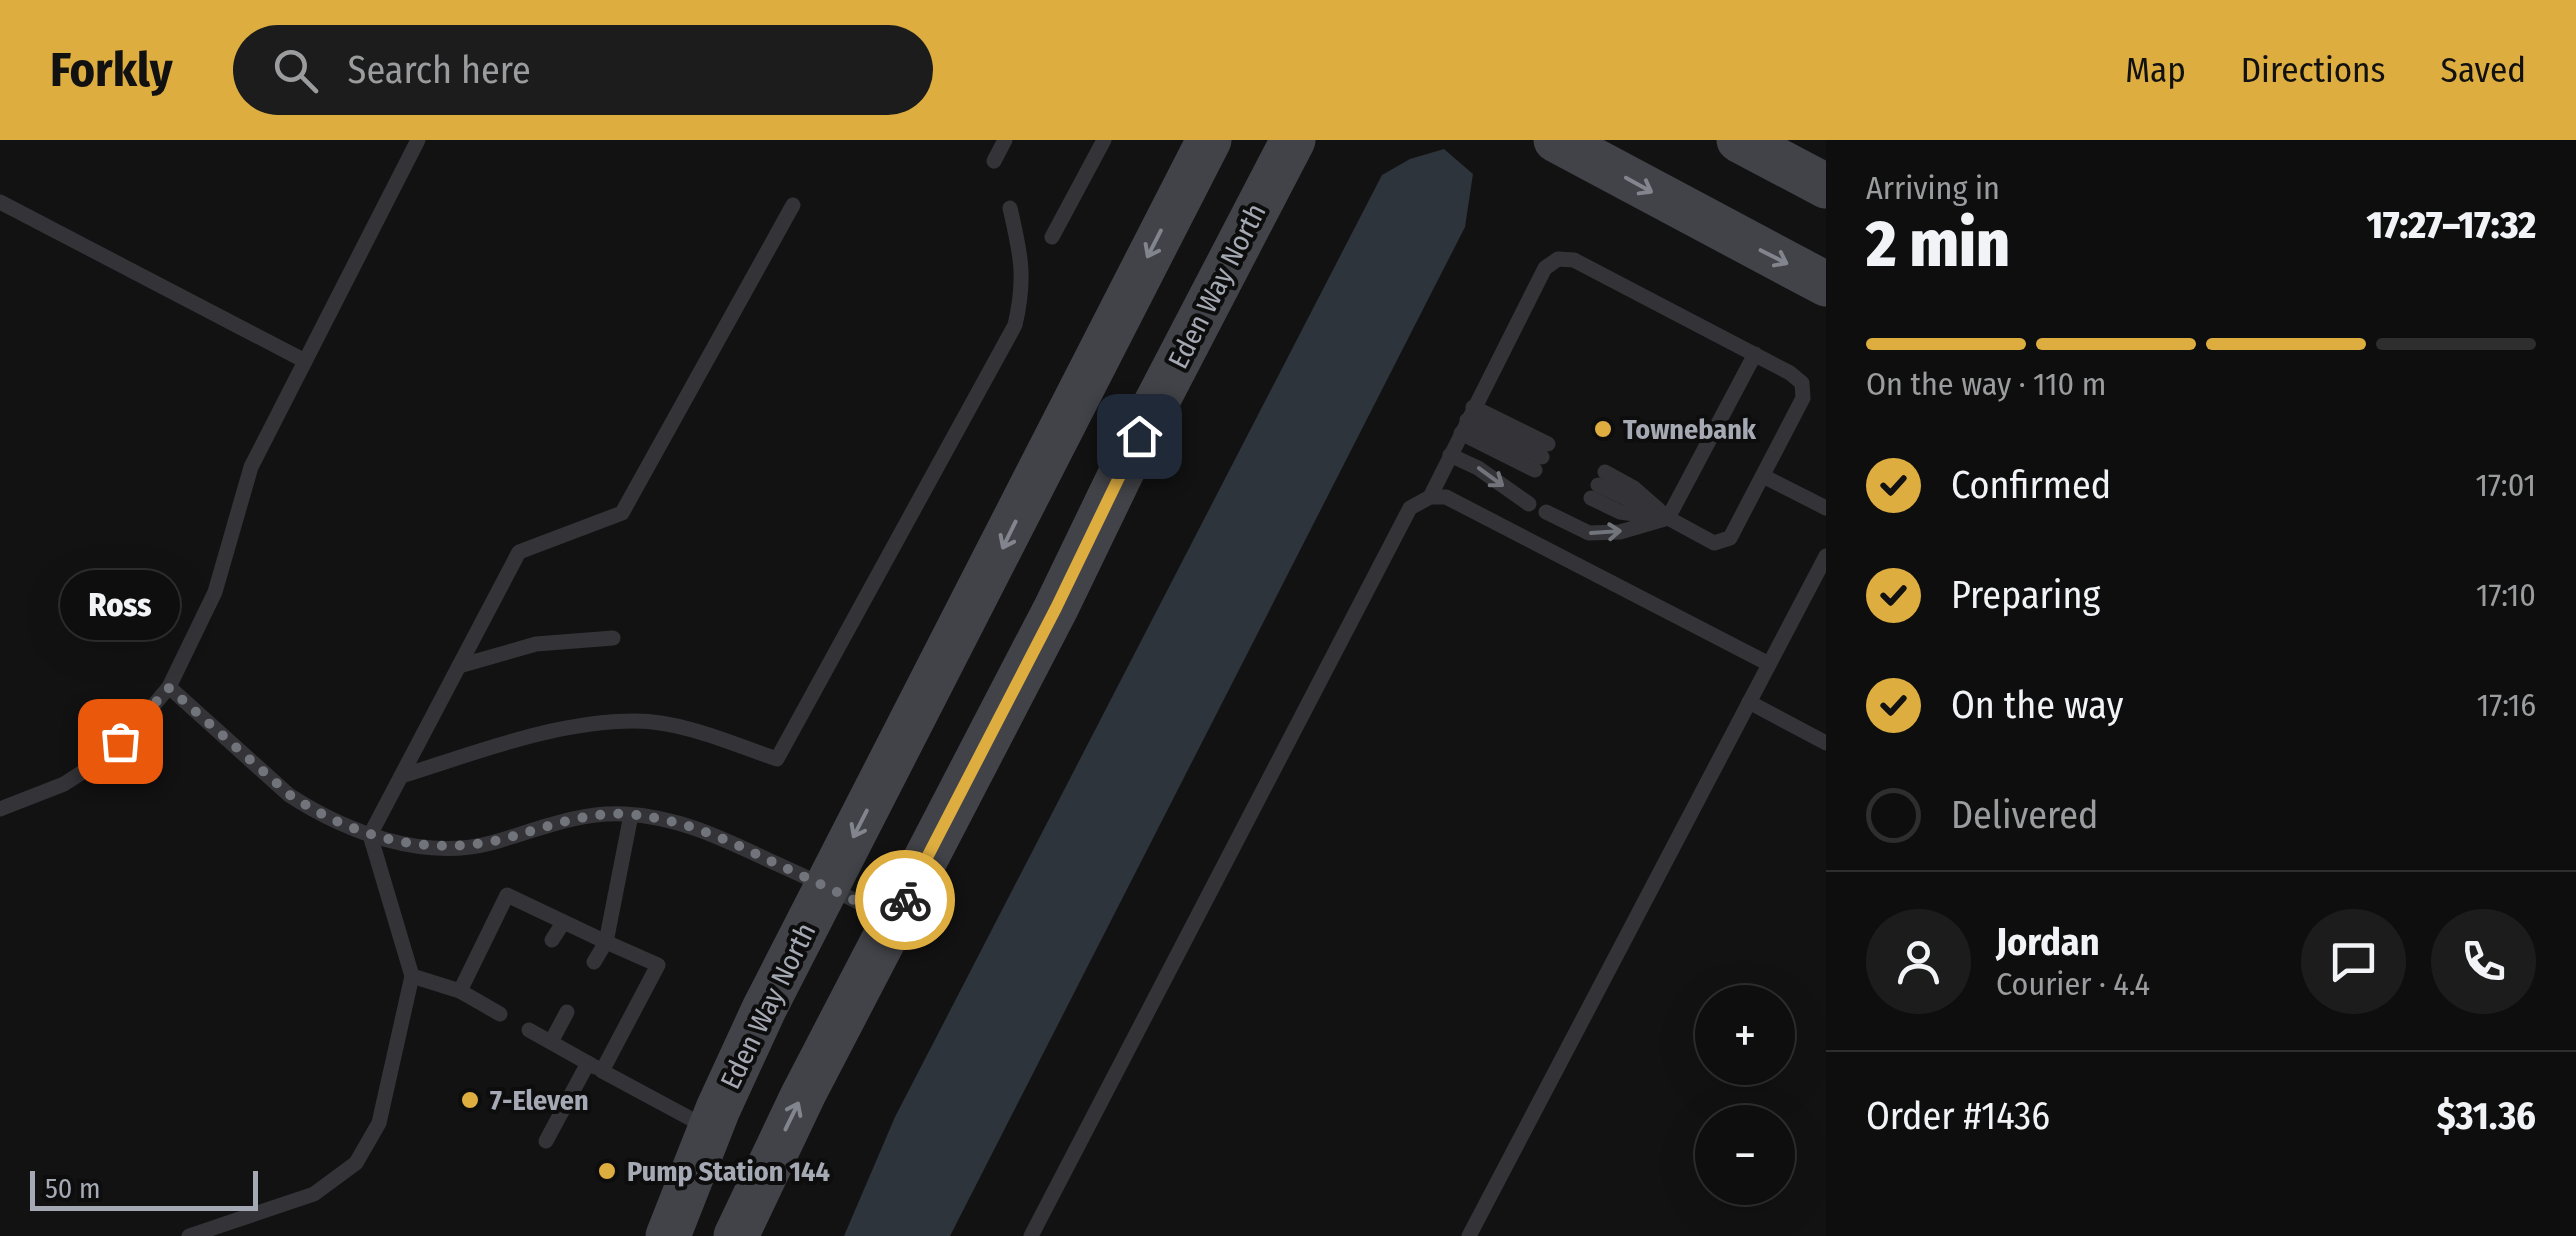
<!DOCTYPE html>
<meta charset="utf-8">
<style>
body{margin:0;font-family:"Fira Sans Condensed",sans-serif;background:#1c1c1c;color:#f1f3f6;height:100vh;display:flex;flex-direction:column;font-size:38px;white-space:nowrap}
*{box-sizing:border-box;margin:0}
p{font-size:32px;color:#9b9c9e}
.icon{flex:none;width:55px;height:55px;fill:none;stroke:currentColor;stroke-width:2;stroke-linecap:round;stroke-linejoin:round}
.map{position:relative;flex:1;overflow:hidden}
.side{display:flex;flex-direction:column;background:#0e0e0e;width:750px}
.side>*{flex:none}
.tools{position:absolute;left:1695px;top:845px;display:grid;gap:20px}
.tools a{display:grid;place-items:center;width:100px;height:100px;border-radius:50%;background:#0e0e0e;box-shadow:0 10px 40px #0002,0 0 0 2px #2e2e2e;font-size:50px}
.scale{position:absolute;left:30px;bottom:25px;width:228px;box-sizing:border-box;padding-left:10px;border:5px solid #a5a9b3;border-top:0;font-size:28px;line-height:35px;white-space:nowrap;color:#a5a9b3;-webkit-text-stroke:8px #0d0d0e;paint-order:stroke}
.pin{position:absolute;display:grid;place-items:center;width:85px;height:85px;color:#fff;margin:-42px;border-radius:20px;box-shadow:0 5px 15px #0006}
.courier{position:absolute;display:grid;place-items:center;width:100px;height:100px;margin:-50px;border:8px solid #dead40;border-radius:50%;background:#fff;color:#222;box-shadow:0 2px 12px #0007}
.bubble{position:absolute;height:70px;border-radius:35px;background:#0e0e0e;box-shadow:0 10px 40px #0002,0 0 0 2px #2e2e2e;font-size:32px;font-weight:800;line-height:70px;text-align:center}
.head em{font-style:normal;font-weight:800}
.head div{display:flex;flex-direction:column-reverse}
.head{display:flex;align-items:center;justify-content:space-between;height:170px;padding:0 40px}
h1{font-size:65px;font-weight:800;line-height:75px}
.bar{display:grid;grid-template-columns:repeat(4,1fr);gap:15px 10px;align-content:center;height:120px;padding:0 40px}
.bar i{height:12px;border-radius:8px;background:#2e2e2e}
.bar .on{background:#dead40}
.bar p{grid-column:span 4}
.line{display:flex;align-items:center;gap:25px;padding:0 40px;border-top:2px solid #2e2e2e}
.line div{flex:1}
.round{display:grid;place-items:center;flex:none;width:105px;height:105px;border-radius:52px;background:#1c1c1c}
ol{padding:0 40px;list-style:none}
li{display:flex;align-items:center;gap:30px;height:110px}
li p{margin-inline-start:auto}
li .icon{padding:10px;border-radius:50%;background:#dead40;color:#111;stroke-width:4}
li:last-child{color:#9b9c9e}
li i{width:55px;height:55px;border:5px solid #2e2e2e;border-radius:50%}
header{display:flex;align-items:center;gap:60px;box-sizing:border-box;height:140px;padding:0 50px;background:#dead40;color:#111}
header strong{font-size:48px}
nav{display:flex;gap:55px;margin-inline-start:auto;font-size:35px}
.search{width:700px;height:90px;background:#1c1c1c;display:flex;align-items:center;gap:25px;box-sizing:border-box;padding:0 35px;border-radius:55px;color:#9b9c9e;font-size:38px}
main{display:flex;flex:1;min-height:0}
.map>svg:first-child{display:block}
</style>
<header>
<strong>Forkly</strong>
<div class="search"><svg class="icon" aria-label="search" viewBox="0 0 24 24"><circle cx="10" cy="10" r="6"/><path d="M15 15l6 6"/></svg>Search here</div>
<nav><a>Map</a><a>Directions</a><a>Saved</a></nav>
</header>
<main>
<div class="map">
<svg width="1826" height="1096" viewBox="0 0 1826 1096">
<rect width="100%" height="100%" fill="#121213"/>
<polygon fill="#2d343b" points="1444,9 1473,34 1465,87 950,1096 844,1096 895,977 1382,35 1410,19"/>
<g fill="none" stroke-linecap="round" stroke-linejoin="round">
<g stroke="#343438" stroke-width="15">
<polyline points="994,21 1005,0"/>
<polyline points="0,62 305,221"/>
<polyline points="1052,97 1104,0"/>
<polyline points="1473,267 1548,304"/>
<polyline points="1467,280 1542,317"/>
<polyline points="1461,293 1535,330"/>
<polyline points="1450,315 1478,328 1529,364"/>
<polyline points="1605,332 1634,348 1668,378"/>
<polyline points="1763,336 1826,368"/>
<polyline points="1598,345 1651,370"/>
<polyline points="1430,357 1545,128 1558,119 1574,120 1790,233 1802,243 1803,258 1730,398 1714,403 1668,378 1755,214"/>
<polyline points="1591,358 1620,372 1664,378"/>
<polyline points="1546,372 1589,393 1620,392 1668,378"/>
<polyline points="459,526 536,504 613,498"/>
<path d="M169,547L289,655C346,692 423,721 491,703C534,691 580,671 625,674C681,677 725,700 775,723C815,741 854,760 892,778"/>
<polyline points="1749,562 1826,603"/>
<path d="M401,636C476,613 555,581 635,581C683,581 733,604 777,619L1015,185C1026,138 1021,115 1010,68"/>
<polyline points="0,669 64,644 92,626 137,585 169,547 215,452 251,327 418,0"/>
<polyline points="631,675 606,802 658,825 602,931 706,987"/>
<polyline points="552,800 563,783"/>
<polyline points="594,822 606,802 507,755 460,851 412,836 370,695 519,412 622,373 793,65"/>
<polyline points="460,851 500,874"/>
<polyline points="529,890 595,927"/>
<polyline points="551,902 567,872"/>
<polyline points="546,1001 588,923"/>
<polyline points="189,1096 314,1054 356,1023 379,983 412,836"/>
<polyline points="1031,1096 1410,368 1430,357 1446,357 1769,524"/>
<polyline points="1469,1096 1826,416"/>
</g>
<g stroke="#424348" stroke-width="45">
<polyline points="1556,0 1826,144"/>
<polyline points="1739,0 1826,46"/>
<polyline points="668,1096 718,969 764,869 1209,0"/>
<polyline points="736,1096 803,955 1056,468 1139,296 1293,0"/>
</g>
</g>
<defs><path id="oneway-shaft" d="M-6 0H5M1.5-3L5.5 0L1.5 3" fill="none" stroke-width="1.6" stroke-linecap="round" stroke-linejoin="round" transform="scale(2.5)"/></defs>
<g stroke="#82858e">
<use href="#oneway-shaft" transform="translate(1639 45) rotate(29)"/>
<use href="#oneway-shaft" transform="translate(1154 104) rotate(117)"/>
<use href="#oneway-shaft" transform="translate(1774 117) rotate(27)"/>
<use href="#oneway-shaft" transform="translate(1009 395) rotate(116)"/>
<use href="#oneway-shaft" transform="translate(860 684) rotate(117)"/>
<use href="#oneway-shaft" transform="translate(792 976) rotate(-64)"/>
</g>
<g stroke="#72747c">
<use href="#oneway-shaft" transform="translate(1491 337) rotate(36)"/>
<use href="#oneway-shaft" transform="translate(1606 392) rotate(-4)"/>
</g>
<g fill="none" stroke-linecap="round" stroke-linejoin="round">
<path stroke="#72747b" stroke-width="10" stroke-dasharray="0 18" d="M120,601L169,548L290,655C357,700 436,719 514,696C550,686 588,672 626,674C685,679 725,699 777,724C816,742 856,761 895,780L905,760"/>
<polyline stroke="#dead40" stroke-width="12" points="905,760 1056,468 1139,296"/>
</g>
<g fill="#dead40" stroke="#0d0d0e" stroke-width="4">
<circle cx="1603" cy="289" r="10"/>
<circle cx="470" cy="960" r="10"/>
<circle cx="607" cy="1031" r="10"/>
</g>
<g text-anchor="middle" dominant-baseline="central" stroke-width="8" stroke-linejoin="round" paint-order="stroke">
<g font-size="28" fill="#a5a9b3" stroke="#0d0d0e">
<text transform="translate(1217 146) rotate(-63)">Eden Way North</text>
<text transform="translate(768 866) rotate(-64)">Eden Way North</text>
</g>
<g font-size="28" font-weight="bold" fill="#a5a9b3" stroke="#0d0d0e" text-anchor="start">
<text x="1623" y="289">Townebank</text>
<text x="490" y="960">7-Eleven</text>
<text x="627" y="1031">Pump Station 144</text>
</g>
</g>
</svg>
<div class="tools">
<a>+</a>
<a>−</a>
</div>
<div class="scale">50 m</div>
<div class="pin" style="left:120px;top:601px;background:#ea580c"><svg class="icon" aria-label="bag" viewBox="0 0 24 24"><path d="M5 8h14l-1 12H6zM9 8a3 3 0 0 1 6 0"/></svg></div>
<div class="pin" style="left:1139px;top:296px;background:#1f2937"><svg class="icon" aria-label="home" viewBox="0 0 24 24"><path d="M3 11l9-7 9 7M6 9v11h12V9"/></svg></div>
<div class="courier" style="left:905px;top:760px"><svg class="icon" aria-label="bike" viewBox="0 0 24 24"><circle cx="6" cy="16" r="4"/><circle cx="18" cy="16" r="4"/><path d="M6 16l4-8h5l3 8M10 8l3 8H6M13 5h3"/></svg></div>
<div class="bubble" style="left:60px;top:430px;width:120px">Ross</div>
</div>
<section class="side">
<div class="head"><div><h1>2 min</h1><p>Arriving in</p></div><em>17:27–17:32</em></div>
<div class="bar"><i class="on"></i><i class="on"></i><i class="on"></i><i></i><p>On the way · 110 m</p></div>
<ol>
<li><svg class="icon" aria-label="check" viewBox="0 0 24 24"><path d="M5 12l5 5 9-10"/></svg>Confirmed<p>17:01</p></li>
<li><svg class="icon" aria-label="check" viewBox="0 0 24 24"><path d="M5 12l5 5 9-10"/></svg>Preparing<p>17:10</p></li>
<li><svg class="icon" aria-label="check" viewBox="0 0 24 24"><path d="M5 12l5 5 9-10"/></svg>On the way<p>17:16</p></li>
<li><i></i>Delivered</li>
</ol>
<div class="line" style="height:180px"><a class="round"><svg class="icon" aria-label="person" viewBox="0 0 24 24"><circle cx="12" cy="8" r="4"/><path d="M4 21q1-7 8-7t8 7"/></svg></a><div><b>Jordan</b><p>Courier · 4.4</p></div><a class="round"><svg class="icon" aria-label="chat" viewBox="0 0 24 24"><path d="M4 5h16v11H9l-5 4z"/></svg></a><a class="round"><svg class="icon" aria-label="phone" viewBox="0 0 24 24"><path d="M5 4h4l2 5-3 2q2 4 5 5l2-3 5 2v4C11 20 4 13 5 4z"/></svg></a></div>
<div class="line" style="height:130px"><div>Order #1436</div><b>$31.36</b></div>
</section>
</main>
